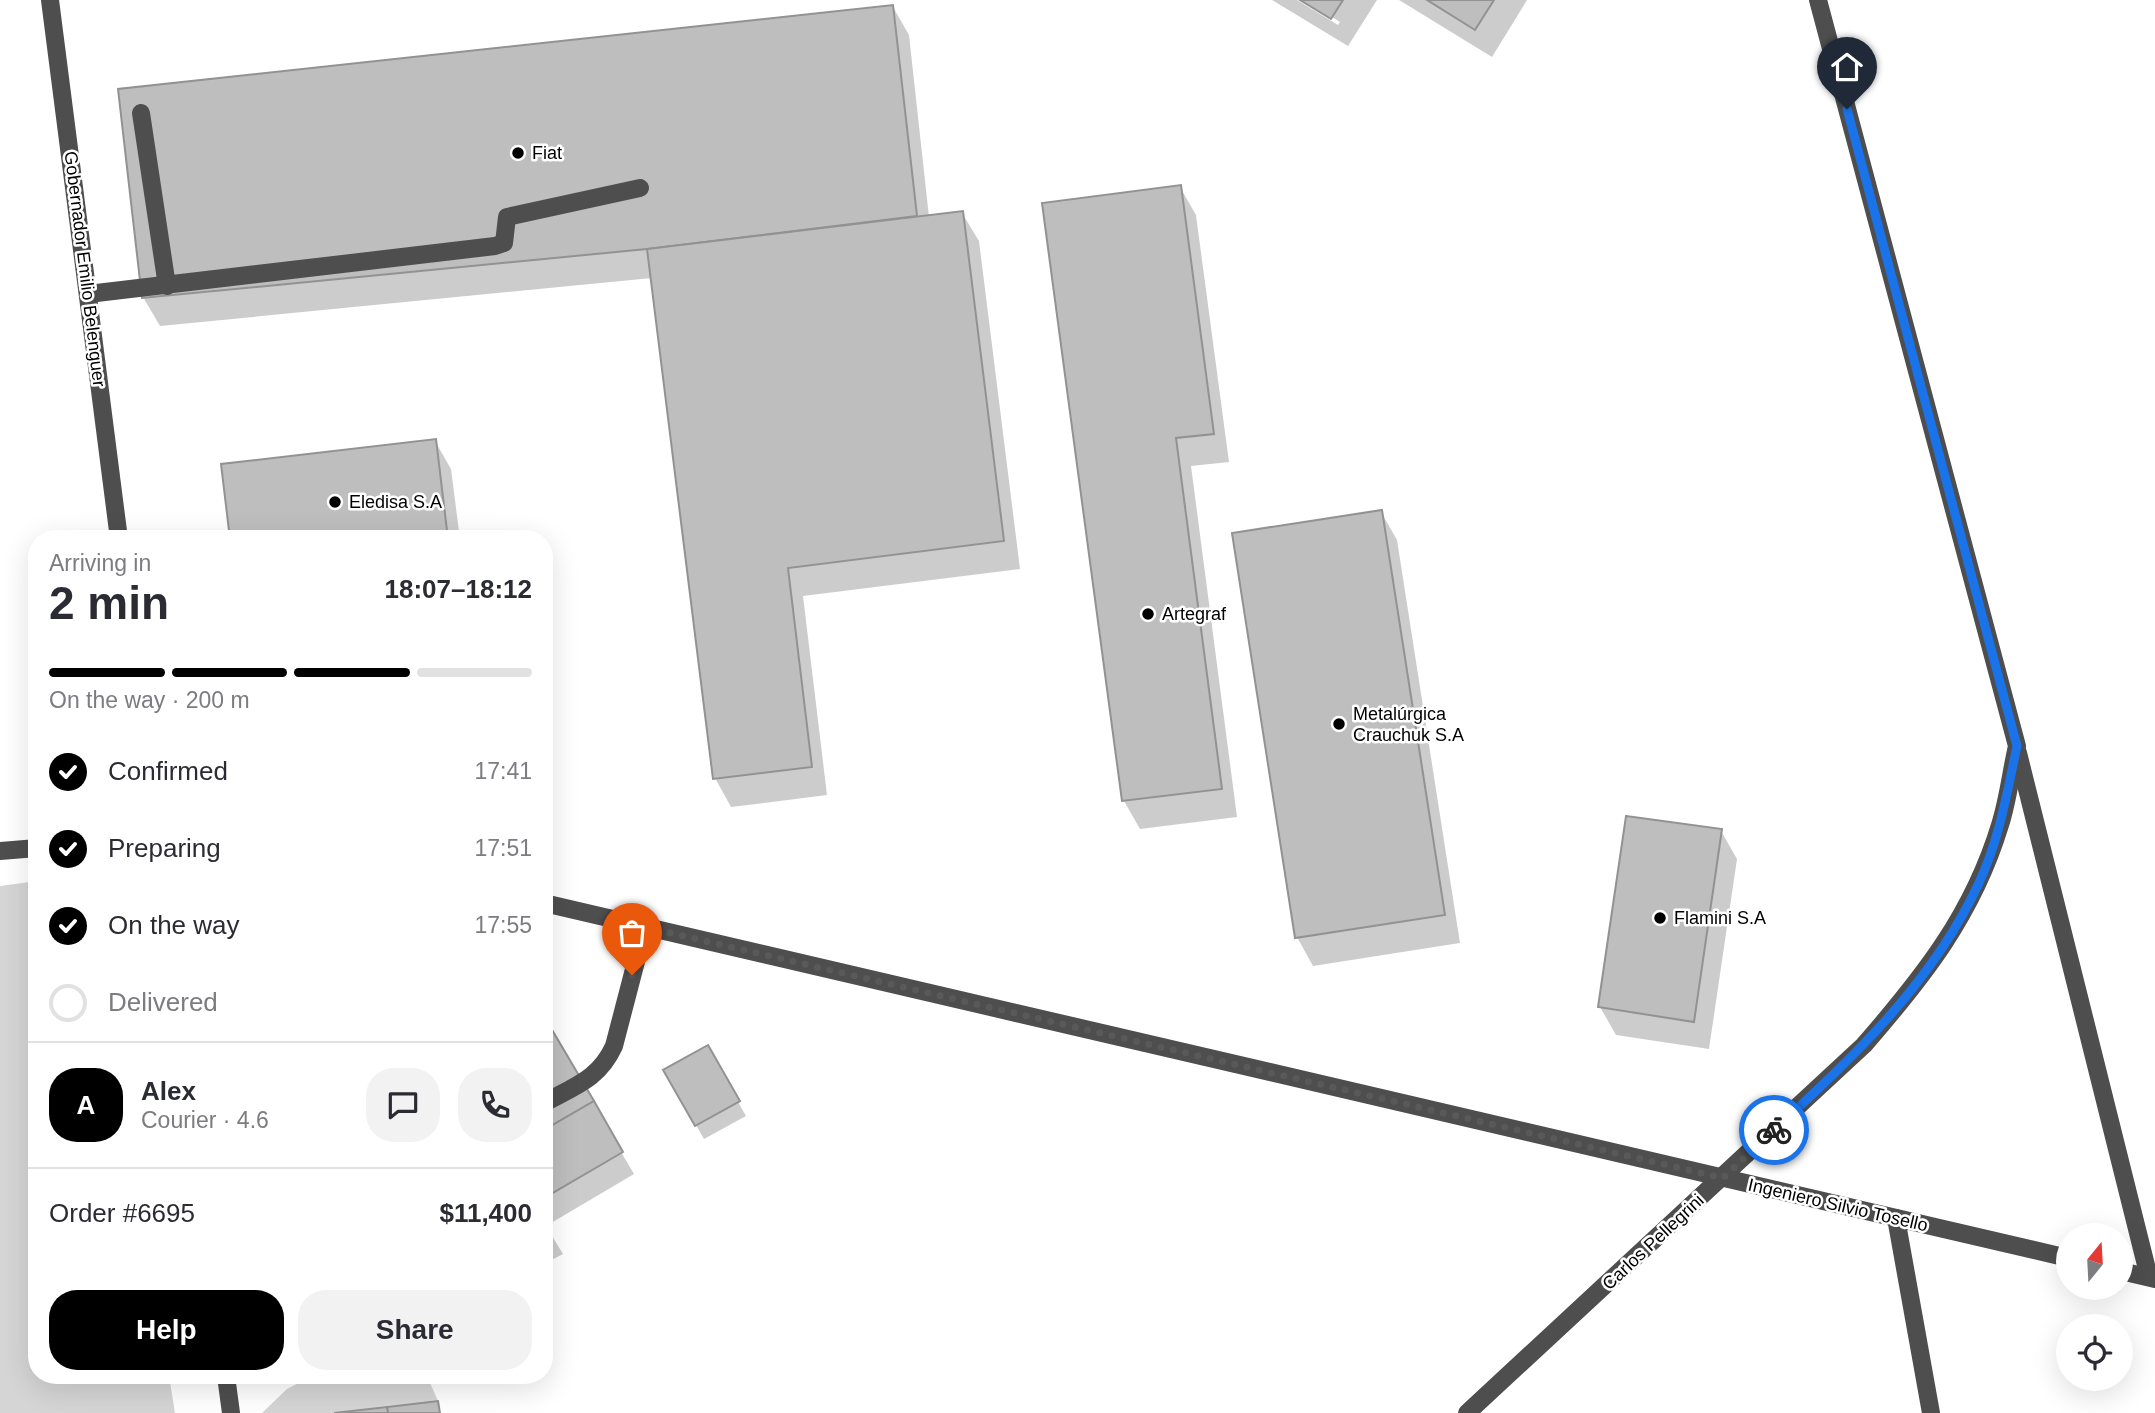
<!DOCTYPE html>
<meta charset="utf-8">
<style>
body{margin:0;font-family:Helvetica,sans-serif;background:#f2f2f3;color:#2b2b33;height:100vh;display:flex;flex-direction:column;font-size:26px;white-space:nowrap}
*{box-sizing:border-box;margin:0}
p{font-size:23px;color:#7c7c81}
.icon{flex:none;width:38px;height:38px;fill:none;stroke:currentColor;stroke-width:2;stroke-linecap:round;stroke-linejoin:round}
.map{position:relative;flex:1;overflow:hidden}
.drawer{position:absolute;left:28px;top:530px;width:525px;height:854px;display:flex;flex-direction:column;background:#fff;border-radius:28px;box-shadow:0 7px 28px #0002}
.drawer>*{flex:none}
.needle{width:46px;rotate:18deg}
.controls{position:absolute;left:2056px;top:1223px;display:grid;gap:14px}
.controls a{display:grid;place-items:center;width:77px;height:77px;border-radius:50%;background:#fff;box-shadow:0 7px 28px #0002;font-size:35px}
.pin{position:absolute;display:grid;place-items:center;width:60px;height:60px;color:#fff;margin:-72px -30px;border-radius:50% 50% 50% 0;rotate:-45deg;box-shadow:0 0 7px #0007}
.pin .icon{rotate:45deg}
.courier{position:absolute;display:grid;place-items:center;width:70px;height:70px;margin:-35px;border:5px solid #1a73e8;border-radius:50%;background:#fff;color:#222;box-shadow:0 2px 9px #0007}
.overview em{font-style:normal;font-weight:800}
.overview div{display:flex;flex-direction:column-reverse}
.overview{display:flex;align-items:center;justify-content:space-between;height:119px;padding:0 21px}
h1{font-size:46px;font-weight:800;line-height:52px}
.bar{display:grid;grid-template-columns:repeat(4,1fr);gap:10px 7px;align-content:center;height:84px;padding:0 21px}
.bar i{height:9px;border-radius:5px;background:#e1e1e2}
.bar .on{background:#000}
.bar p{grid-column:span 4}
.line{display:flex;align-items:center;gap:18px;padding:0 21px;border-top:2px solid #e1e1e2}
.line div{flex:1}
.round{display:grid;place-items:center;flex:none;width:74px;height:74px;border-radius:28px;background:#f2f2f3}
ol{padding:0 21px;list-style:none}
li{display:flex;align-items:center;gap:21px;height:77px}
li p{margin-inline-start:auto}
li .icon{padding:7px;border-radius:50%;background:#000;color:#fff;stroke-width:4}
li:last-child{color:#7c7c81}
li i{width:38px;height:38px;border:4px solid #e1e1e2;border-radius:50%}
.action{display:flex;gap:14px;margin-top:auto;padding:14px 21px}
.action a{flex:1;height:80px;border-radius:28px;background:#000;color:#fff;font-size:28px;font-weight:800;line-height:80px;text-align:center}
.action a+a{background:#f2f2f3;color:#2b2b33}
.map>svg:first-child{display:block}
</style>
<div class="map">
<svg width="2155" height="1413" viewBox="0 0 2155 1413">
<rect width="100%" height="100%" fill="#fff"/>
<g fill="#d5d5d5">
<polygon points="37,881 37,1376 169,1376 175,1413 0,1413 0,886"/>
<polygon points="312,1376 427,1376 438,1401 334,1413 262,1413 287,1389"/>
</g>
<g fill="#0003">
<polygon points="1272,0 1297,0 1338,25 1340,22 1304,0 1377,0 1348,46"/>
<polygon points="1399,0 1527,0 1492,57"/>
<polygon points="893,7 909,35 929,217 962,213 979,241 1020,569 803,596 827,795 731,807 715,778 652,278 160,326 143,297"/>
<polygon points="1180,187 1196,215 1229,462 1191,466 1237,817 1140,829 1124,801 1044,204"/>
<polygon points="435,441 451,469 460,539 232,539"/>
<polygon points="1381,512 1397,540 1460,943 1313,966 1297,937"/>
<polygon points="1721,831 1737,859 1709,1049 1616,1035 1600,1007"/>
<polygon points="547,1026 634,1174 546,1226 563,1254 544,1264 544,1028"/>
<polygon points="707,1048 746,1116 704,1139 665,1071"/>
</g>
<g fill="#bebebe" stroke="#929292" stroke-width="2">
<polygon points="1300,0 1343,0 1331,19"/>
<polygon points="1427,0 1494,0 1475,30"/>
<polygon points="893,5 917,216 647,249 142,298 118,89"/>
<polygon points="1181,185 1214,434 1176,438 1222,789 1122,801 1042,203"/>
<polygon points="963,211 1004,541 788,568 812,767 713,779 647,249"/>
<polygon points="436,439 448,539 230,539 221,464"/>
<polygon points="1382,510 1445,915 1295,938 1232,533"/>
<polygon points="1626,816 1722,829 1694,1022 1598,1007"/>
<polygon points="548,1023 594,1101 544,1130 544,1026"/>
<polygon points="708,1045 740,1101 695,1126 663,1070"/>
<polygon points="594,1101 623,1152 544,1198 544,1130"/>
<polygon points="438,1401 440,1413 388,1413 387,1407"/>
<polygon points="387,1407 388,1413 334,1413"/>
</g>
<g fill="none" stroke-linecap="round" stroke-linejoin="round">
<g stroke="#4e4e4e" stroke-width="18">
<polyline points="50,0 119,539"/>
<polyline points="141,113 167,286"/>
<polyline points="88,294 495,246 504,243 507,217 640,188"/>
<polyline points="2018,753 2149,1277"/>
<polyline points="0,851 37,848"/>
<polyline points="544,903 2068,1258"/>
<path d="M544,1103C575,1086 599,1079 614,1046L645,927"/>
<polyline points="1896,1218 1931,1413"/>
<polyline points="2121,1271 2155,1279"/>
<polyline points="226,1376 231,1413"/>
<path d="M1467,1413L1864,1045C1924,976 1973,914 2000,825C2008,800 2011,772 2017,746L1818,0"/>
</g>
</g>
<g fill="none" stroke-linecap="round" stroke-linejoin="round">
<polyline stroke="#595959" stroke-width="7" stroke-dasharray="0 12.6" points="632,975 645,927 1723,1178 1774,1130"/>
<path stroke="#1a73e8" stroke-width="9" d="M1774,1130C1853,1058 1932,983 1978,885C1999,841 2007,793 2017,746L1847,109"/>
</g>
<g fill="#000" stroke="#fff" stroke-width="2.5">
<circle cx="518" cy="153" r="7"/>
<circle cx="335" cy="502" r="7"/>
<circle cx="1148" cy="614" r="7"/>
<circle cx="1339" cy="724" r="7"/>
<circle cx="1660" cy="918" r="7"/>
</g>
<g text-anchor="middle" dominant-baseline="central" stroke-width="5" stroke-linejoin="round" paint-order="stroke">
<g font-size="18" fill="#000" stroke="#fff" text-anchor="start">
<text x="532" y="153">Fiat</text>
<text x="349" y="502">Eledisa S.A</text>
<text x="1162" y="614">Artegraf</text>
<text x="1353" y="714">Metalúrgica<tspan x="1353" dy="21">Crauchuk S.A</tspan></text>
<text x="1674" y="918">Flamini S.A</text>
</g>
<g font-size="18" fill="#000" stroke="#fff">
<text transform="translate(85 269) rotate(83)">Gobernador Emilio Belenguer</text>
<text transform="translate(1838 1205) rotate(13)">Ingeniero Silvio Tosello</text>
<text transform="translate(1653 1242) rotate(-43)">Carlos Pellegrini</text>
</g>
</g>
</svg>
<div class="controls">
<a><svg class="needle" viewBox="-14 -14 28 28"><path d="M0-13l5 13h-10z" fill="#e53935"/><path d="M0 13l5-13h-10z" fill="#7c7c81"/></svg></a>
<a><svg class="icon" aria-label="locate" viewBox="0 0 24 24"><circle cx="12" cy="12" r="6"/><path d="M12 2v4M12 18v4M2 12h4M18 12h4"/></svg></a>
</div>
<div class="pin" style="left:632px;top:975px;background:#ea580c"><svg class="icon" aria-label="bag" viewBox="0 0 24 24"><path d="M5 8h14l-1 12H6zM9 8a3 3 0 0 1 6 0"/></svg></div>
<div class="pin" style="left:1847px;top:109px;background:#1f2937"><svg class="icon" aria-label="home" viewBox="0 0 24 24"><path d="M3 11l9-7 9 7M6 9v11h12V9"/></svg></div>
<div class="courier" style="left:1774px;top:1130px"><svg class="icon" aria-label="bike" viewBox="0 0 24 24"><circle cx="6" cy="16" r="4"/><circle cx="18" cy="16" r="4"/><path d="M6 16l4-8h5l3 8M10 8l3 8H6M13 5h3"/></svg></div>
<section class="drawer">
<div class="overview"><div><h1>2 min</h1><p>Arriving in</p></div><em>18:07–18:12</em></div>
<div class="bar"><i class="on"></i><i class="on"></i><i class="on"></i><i></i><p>On the way · 200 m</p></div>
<ol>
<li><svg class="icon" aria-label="check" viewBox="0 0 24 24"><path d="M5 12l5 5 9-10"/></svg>Confirmed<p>17:41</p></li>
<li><svg class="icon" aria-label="check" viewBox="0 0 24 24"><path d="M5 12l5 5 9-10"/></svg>Preparing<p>17:51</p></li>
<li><svg class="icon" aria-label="check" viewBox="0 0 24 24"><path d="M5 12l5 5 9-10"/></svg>On the way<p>17:55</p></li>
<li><i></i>Delivered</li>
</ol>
<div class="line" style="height:126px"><b class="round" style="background:#000;color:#fff">A</b><div><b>Alex</b><p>Courier · 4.6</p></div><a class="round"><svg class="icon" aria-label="chat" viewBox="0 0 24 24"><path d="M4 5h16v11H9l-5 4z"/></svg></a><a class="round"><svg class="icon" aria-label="phone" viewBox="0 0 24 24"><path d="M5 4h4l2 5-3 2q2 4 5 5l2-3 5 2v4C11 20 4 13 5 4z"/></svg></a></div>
<div class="line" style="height:91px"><div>Order #6695</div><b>$11,400</b></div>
<div class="action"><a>Help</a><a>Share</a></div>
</section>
</div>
